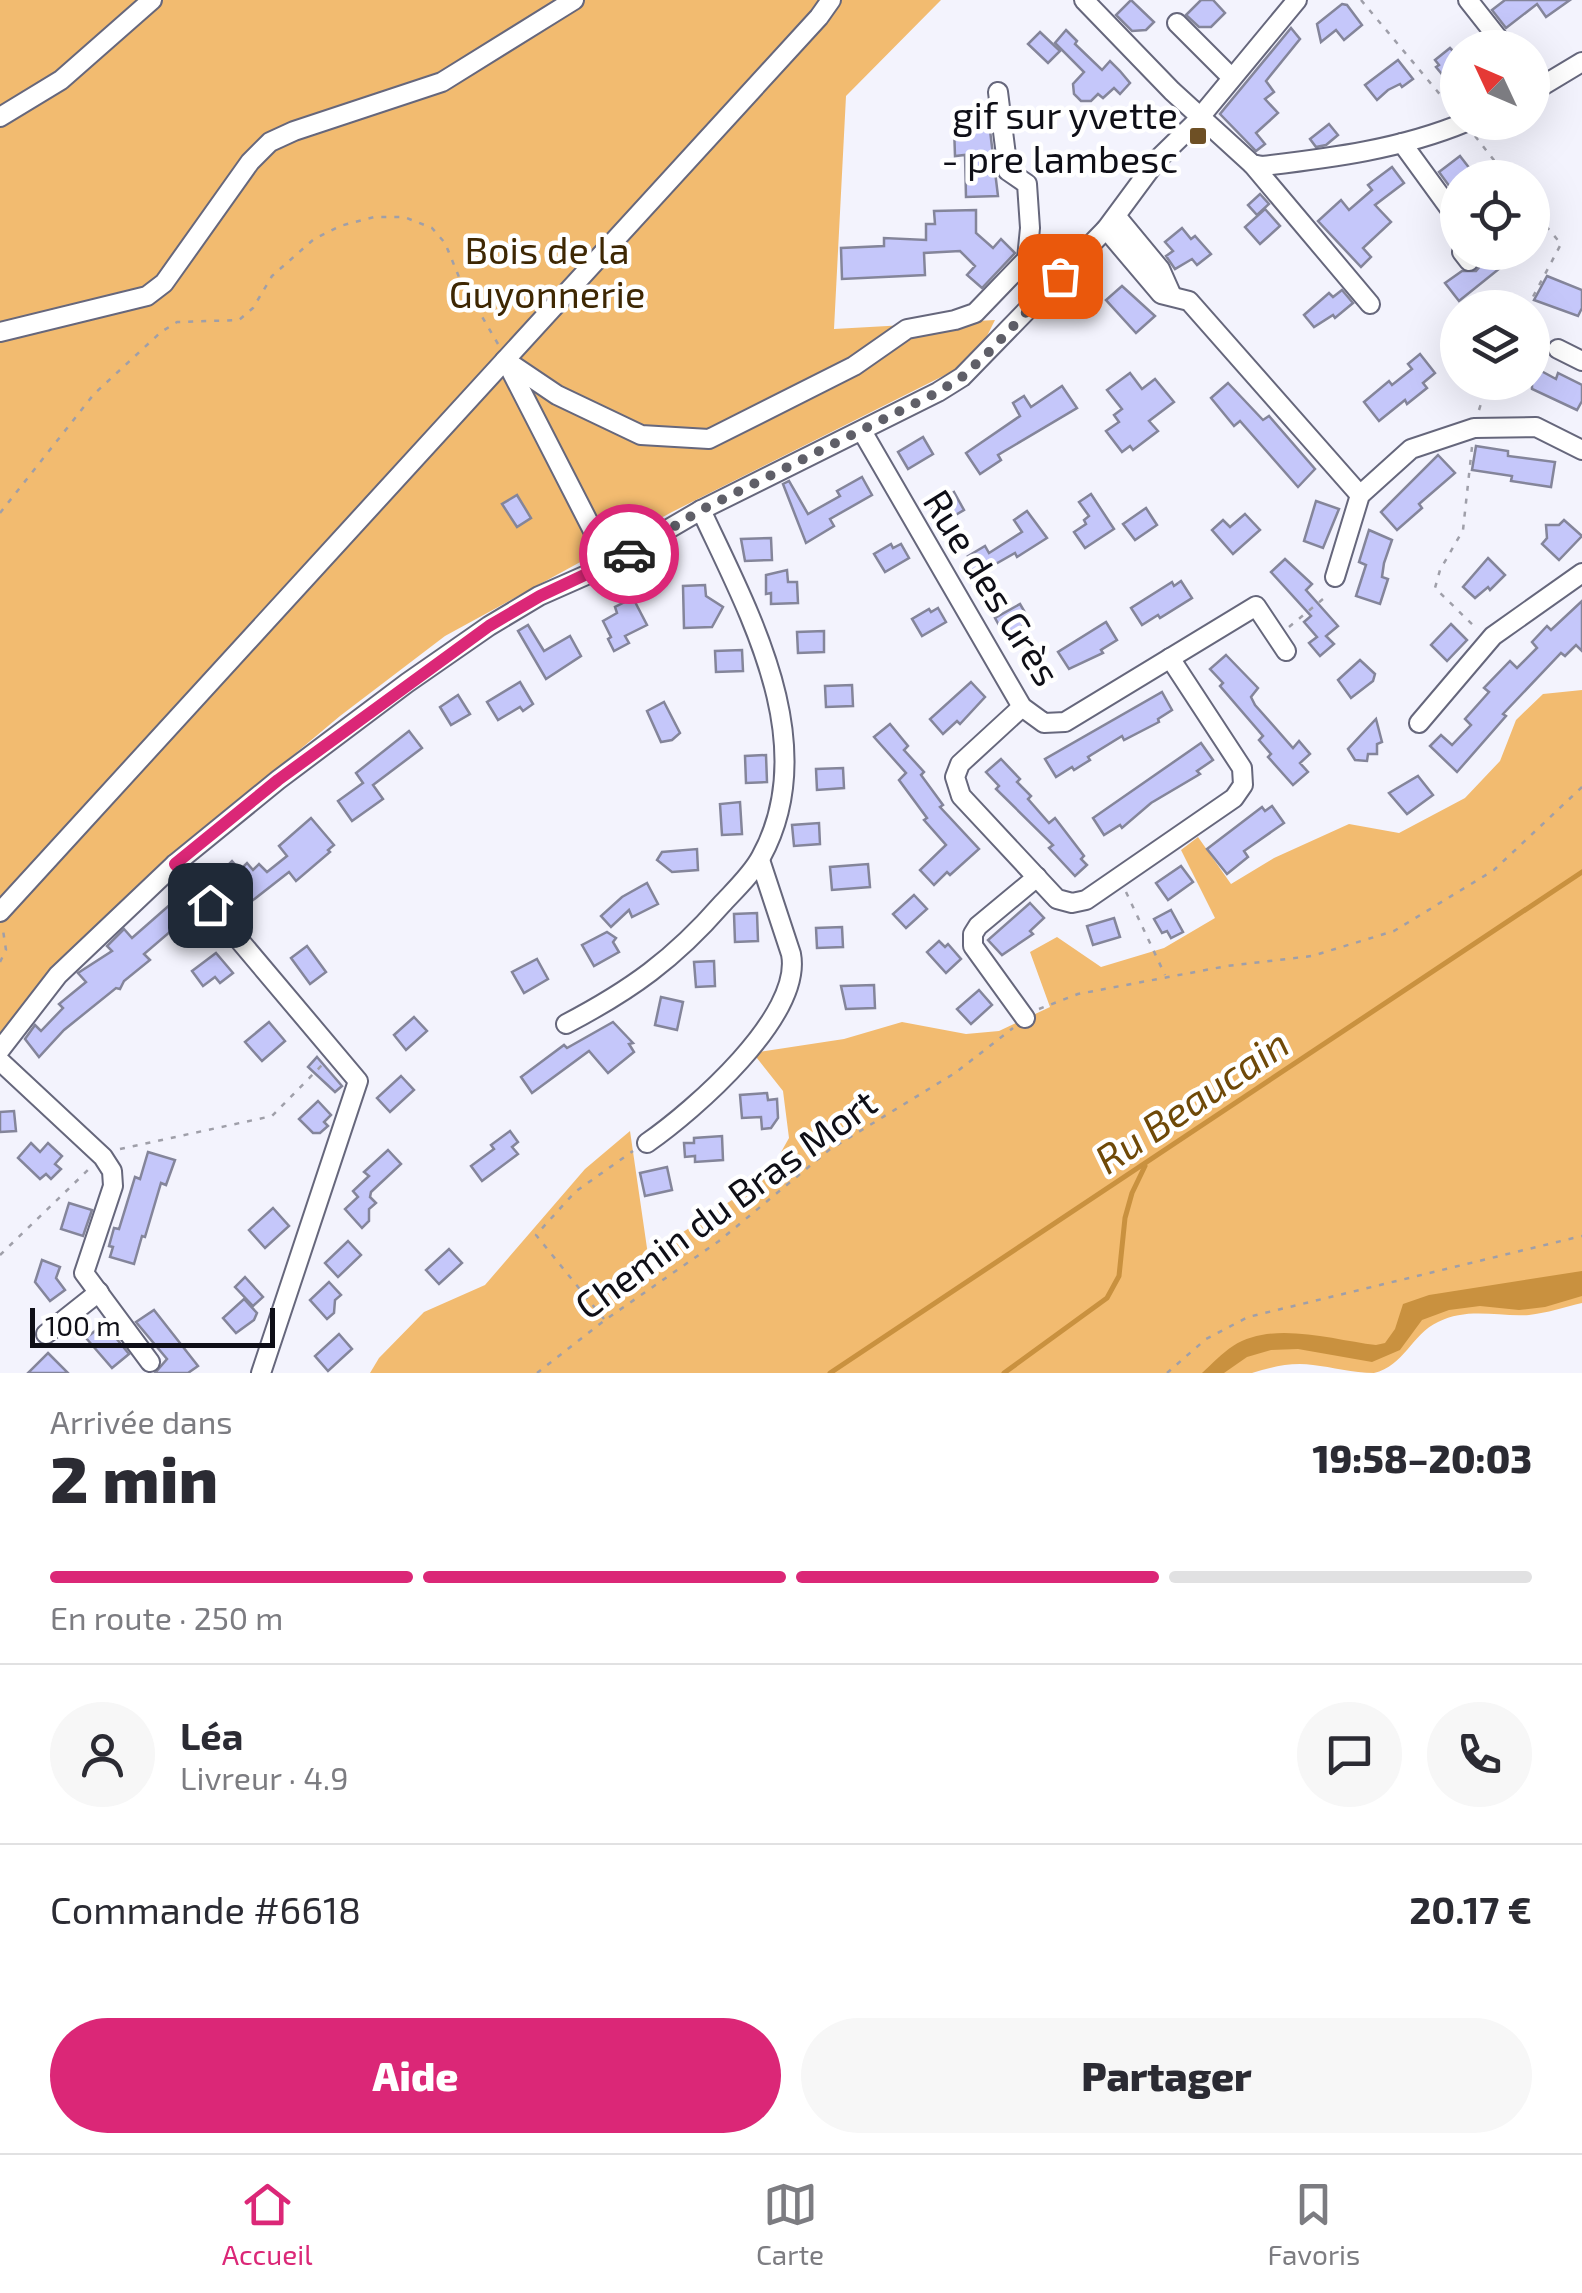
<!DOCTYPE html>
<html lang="fr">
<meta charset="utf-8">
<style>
body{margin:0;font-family:"Exo 2",sans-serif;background:#f7f7f7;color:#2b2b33;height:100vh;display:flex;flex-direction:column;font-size:38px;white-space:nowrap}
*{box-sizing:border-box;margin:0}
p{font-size:32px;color:#7c7c81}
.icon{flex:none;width:55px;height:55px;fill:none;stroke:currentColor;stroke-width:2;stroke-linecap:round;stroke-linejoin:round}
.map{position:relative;height:1373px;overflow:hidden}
.side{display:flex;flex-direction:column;background:#fff;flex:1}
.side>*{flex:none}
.needle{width:65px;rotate:314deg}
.tools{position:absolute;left:1440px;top:30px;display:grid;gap:20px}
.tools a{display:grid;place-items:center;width:110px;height:110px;border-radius:50%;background:#fff;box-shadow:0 10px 40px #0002;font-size:50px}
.scale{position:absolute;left:30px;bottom:25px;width:245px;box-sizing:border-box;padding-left:10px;border:5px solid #0f0f17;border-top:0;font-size:28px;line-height:35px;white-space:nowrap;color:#0f0f17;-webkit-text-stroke:8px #fff;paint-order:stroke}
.pin{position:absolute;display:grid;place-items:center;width:85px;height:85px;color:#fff;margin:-42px;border-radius:20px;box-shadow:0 5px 15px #0006}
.courier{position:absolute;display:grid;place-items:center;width:100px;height:100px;margin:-50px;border:8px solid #db2777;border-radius:50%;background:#fff;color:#222;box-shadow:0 2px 12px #0007}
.headline em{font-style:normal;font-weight:800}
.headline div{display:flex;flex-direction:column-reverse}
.headline{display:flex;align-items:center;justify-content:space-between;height:170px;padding:0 50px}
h1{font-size:65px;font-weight:800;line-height:75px}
.bar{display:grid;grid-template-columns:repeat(4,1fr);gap:15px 10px;align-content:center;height:120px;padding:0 50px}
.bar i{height:12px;border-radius:8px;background:#e1e1e2}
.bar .active{background:#db2777}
.bar p{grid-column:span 4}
.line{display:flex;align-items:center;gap:25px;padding:0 50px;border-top:2px solid #e1e1e2}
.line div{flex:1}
.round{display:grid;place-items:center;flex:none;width:105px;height:105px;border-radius:52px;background:#f7f7f7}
.primary-button{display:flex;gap:20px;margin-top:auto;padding:20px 50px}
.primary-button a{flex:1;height:115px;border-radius:60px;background:#db2777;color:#fff;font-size:40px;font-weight:800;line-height:115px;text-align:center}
.primary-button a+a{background:#f7f7f7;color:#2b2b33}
.menu{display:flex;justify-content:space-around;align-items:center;height:140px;border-top:2px solid #e1e1e2;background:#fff;font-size:28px;color:#7c7c81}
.menu a{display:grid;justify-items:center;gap:5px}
.menu .active{color:#db2777}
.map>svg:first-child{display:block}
</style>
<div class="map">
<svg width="1582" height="1373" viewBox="0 0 1582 1373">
<rect width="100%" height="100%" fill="#f3f3fd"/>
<g fill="#f2bb70">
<polygon points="0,0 941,0 846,96 834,329 995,320 975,360 672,512 445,636 340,716 217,819 0,1041"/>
<path d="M1582,690V1303C1565,1307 1547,1313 1529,1315C1498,1317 1468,1307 1438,1322C1412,1334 1404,1366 1374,1373C1353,1373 1332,1367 1313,1365C1291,1362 1272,1367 1252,1373H370L379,1358L424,1312L485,1285L585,1169L630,1131L648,1255L767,1177L789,1138L783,1091L753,1053L844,1039L902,1022L966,1034L999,1031L1050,1007L1030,952L1057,937L1101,967L1164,948L1215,918L1181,850L1198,837L1231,884L1274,858L1349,824L1399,833L1465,798L1500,761L1516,720L1543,694Z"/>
</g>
<path fill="#c9913f" d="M1582,1271V1296L1545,1307L1519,1310L1480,1306L1449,1310L1422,1320L1400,1350L1372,1362L1298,1349L1271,1350L1247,1357L1224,1373H1202C1212,1364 1222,1353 1233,1346C1272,1320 1333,1340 1376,1345L1385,1343L1395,1329L1403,1304L1429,1295Z"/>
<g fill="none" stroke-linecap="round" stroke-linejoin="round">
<g stroke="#c9913f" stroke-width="5">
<polyline points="830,1373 1582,872"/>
<polyline points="1004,1373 1107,1298 1119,1276 1125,1218 1132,1193 1145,1166"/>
</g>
</g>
<g fill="#c5c7fa" stroke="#84859a" stroke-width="2.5">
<polygon points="1131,0 1154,22 1146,30 1132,31 1116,15"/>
<polygon points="1201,0 1213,0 1225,13 1211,27 1199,27 1186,15"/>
<polygon points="1505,0 1570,0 1546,17 1537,4 1506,28 1492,10"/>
<polygon points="1342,4 1347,5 1362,25 1344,40 1336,30 1321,42 1317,24"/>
<polygon points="1291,28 1300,39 1266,81 1274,92 1265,99 1278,113 1256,133 1265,144 1256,151 1220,114"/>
<polygon points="1066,30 1077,41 1075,44 1102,70 1110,61 1120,71 1130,83 1120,94 1114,88 1103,98 1098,94 1091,101 1081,101 1074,94 1073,84 1084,72 1055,43"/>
<polygon points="1040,32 1060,51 1048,63 1028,44"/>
<polygon points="1450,48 1458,56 1458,78 1450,84 1436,67 1439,65 1435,60"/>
<polygon points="1398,60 1413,79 1402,87 1400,84 1388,90 1377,100 1365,85"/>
<polygon points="988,114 998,196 966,197 965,155 955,156 954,126 964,125 964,115"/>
<polygon points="1329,124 1338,135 1326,145 1316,147 1310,139"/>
<polygon points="1460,156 1477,178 1458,178 1458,198 1439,172"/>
<polygon points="1392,167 1404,183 1375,205 1391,222 1363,248 1371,257 1361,267 1318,221 1341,200 1349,210 1372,190 1368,185"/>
<polygon points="1260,194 1269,204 1257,215 1248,205"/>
<polygon points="1265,209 1280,226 1260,244 1245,227"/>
<polygon points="976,210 976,233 993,248 1001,239 1015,253 982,288 967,275 975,266 960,251 924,253 925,275 842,279 841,248 884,246 884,238 926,240 926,224 935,224 934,211"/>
<polygon points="1182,228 1191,239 1195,236 1211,254 1197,265 1192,259 1175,269 1166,256 1173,251 1165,242"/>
<polygon points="1487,252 1520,252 1459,301 1445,283 1462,271 1476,271 1481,265 1481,257"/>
<polygon points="1547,276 1582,290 1582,308 1578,316 1534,300"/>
<polygon points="1122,286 1155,316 1136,333 1106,300"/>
<polygon points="1342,290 1353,303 1335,318 1333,315 1314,327 1304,315 1329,293 1333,297"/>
<polygon points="1420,354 1435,373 1423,383 1427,388 1407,404 1405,400 1379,421 1364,402 1389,381 1392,385 1412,369 1408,364"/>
<polygon points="1532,366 1556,379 1558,373 1582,385 1582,401 1577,410 1532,389"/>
<polygon points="1130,373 1142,389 1155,379 1174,402 1149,421 1158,431 1133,450 1130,446 1122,452 1106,431 1119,422 1114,415 1122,409 1107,390"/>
<polygon points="1228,383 1263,420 1269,416 1315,469 1298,487 1240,421 1234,426 1211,398"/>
<polygon points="1062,386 1077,408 998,455 1001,460 980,474 966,453 1020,416 1013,403 1024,396 1031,407"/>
<polygon points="923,437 933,454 908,469 898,452"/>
<polygon points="1476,446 1508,451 1508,456 1555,462 1551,487 1511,481 1512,476 1472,470"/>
<polygon points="1438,455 1455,473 1419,504 1422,508 1397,530 1381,512"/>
<polygon points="862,477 872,495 830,519 834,526 806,543 783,484 789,481 808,514 840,496 837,491"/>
<polygon points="954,492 964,510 940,524 932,509 939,505 937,502"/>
<polygon points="1091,494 1114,529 1085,548 1074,532 1086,524 1084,520 1089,516 1079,502"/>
<polygon points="517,495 531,518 517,527 502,504"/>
<polygon points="1316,501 1339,509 1323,548 1304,541"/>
<polygon points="1146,508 1157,525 1135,540 1123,524"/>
<polygon points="1027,511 1047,538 1017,557 1015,553 971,578 963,564 971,560 968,556 985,546 989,553 1022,532 1014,520"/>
<polygon points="1245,514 1260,530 1233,554 1212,530 1223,520 1230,527"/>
<polygon points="1564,520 1582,536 1559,560 1542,544 1547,538 1546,525 1559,525"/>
<polygon points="1369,530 1392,540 1384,563 1382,577 1388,579 1380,604 1356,596 1366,565 1359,562"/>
<polygon points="771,538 772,560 745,561 741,539"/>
<polygon points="891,544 893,548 901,544 909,558 885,572 874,554"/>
<polygon points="1488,558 1505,575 1490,590 1488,587 1475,598 1463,587"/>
<polygon points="1285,559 1312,584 1306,590 1338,626 1326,636 1334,644 1320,656 1309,643 1317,637 1304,622 1311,616 1271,572"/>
<polygon points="787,570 788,582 797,582 798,603 771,604 771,593 766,594 766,575"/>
<polygon points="1181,581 1192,598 1160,618 1158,615 1142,625 1131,608 1172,582 1174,586"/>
<polygon points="705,585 706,596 723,607 712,627 684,628 683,586"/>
<polygon points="633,598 647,625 625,636 629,643 614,651 608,639 611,637 603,621 617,613 615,607"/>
<polygon points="1582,601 1582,651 1576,645 1565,656 1561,653 1503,714 1506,716 1457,772 1430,746 1441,735 1452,745 1471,725 1465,719 1489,692 1484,688 1510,661 1517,668 1537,648 1532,642 1547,626 1551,630"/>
<polygon points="1020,604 1030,621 1005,636 995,618"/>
<polygon points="938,608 946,622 922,636 912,619 929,609 931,612"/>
<polygon points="1106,622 1117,640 1101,650 1103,653 1069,669 1058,652"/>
<polygon points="1451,624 1467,640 1447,661 1431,645"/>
<polygon points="528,625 544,651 570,636 581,656 546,679 518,631"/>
<polygon points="824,631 824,652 798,653 797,632"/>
<polygon points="742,650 743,671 716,672 715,651"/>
<polygon points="1226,655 1258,688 1251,697 1255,705 1293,748 1299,741 1310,754 1300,763 1308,772 1293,785 1268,757 1271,754 1259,740 1263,736 1220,686 1223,683 1210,669"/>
<polygon points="1360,660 1375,674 1373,681 1351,698 1338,680"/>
<polygon points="520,682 533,704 523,711 520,707 498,720 487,702"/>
<polygon points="971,682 985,697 960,724 957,721 943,734 930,719"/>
<polygon points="852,685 853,706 826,707 825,686"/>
<polygon points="1162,692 1172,710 1158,719 1159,722 1124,740 1122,736 1088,757 1090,760 1074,770 1072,767 1056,777 1045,759"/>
<polygon points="458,695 470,714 451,725 440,707"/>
<polygon points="664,702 680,733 672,740 661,742 647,711"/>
<polygon points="1376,719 1382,742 1377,744 1377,754 1368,754 1367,761 1355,760 1348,749"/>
<polygon points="890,724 908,746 904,750 924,772 921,775 943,805 940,807 979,849 950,875 947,872 934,885 920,870 946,845 924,820 927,818 899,780 906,773 874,737"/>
<polygon points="409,731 422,748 373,785 383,799 352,821 338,801 363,783 356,773"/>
<polygon points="1201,743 1213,760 1197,771 1200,774 1151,803 1122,828 1120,825 1104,835 1093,818"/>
<polygon points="766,755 767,782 746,783 745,756"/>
<polygon points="1001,759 1020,779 1017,782 1031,796 1028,799 1049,823 1055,818 1084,856 1081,859 1087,865 1075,876 1049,848 1053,845 996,789 999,786 986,772"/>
<polygon points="843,768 844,788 817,790 816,769"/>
<polygon points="1418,776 1433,795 1407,814 1389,793"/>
<polygon points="740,802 742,834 722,835 720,804"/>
<polygon points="1272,806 1284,823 1244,851 1248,857 1227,874 1207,849 1262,807 1265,811"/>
<polygon points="311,818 334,845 328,850 330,852 296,881 289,872 248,904 220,873 232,861 240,870 247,863 253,870 259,864 267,872 287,856 279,846"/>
<polygon points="819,823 820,844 794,846 792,825"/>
<polygon points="697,849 698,870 672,872 657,860 662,852"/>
<polygon points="868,864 870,887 832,890 830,867"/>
<polygon points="1181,866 1193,882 1168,900 1156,883"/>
<polygon points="647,883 658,904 632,917 629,910 611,927 601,916 622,897"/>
<polygon points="914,895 927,909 906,928 893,914"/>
<polygon points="173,902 184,914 175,922 178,925 144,954 150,960 124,981 120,989 116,988 64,1030 39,1057 25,1039 35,1025 41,1031 63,1008 59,1004 86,982 78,973 112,951 107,946 124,929 132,938"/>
<polygon points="1030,903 1044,918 1030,931 1033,934 1002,955 988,940"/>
<polygon points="1171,910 1183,932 1171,938 1167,931 1162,933 1154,919"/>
<polygon points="757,913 758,941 735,942 734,914"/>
<polygon points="1114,918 1120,937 1093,945 1087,926"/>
<polygon points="842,927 843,947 817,948 816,928"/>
<polygon points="607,932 616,938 613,942 619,952 594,966 582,945"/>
<polygon points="939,941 945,947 948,944 961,959 946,973 927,952"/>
<polygon points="307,946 326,972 310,984 291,958"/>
<polygon points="216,953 233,973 220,983 215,977 203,986 192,971"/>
<polygon points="537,959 548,979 524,993 512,972"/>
<polygon points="714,961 715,986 696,987 694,962"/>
<polygon points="874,985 875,1008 846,1009 841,986"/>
<polygon points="979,990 992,1005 971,1024 957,1009"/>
<polygon points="661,997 683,1002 677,1030 655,1025"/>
<polygon points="414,1017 427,1031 406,1050 394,1035"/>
<polygon points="269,1022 285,1041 262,1061 245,1042"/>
<polygon points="613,1022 633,1043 629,1044 634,1052 608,1073 589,1051 532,1093 521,1077 564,1045 567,1048"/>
<polygon points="317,1057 342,1086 335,1092 308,1067"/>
<polygon points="401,1076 414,1090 390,1112 377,1098"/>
<polygon points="767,1093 768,1100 777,1099 778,1118 771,1128 762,1129 761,1117 742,1118 740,1095"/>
<polygon points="318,1101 331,1115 324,1122 328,1126 320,1133 313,1133 299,1119"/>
<polygon points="14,1111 16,1131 0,1132 0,1112"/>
<polygon points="510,1131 518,1142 512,1147 518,1154 482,1181 471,1166 494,1149 491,1145"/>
<polygon points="722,1136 723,1160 695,1162 695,1156 685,1157 684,1143 694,1143 694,1138"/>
<polygon points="31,1143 40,1152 48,1143 62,1156 55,1164 61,1169 51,1179 46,1174 40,1179 18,1158"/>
<polygon points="388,1150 401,1164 371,1192 370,1197 376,1203 369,1209 369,1221 362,1228 345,1209 358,1197 353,1191 369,1176 364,1172"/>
<polygon points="148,1152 175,1160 166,1185 161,1183 145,1237 142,1236 134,1264 110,1257 113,1247 109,1246 114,1228 119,1229 135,1177 140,1179"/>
<polygon points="667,1167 672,1190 645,1196 640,1173"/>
<polygon points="69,1203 92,1210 83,1236 61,1229"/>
<polygon points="273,1208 289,1226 265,1248 249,1230"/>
<polygon points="348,1241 361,1255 338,1277 325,1263"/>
<polygon points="449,1249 462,1263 439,1284 426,1270"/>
<polygon points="42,1260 60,1267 56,1278 65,1290 50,1301 35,1282"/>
<polygon points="245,1277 263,1297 253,1306 235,1287"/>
<polygon points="329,1282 341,1295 335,1300 334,1313 327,1319 310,1300"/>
<polygon points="244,1299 257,1313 254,1320 236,1333 223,1318"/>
<polygon points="154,1310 198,1366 188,1373 155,1373 167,1359 136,1322"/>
<polygon points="100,1327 102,1330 107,1327 129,1354 112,1368 86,1338"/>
<polygon points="339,1334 352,1349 328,1371 315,1356"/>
<polygon points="48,1353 68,1373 28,1373"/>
</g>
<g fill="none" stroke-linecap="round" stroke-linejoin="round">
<defs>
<g id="minor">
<path d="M1084,0L1172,91L1252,164L1262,166C1332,158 1401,149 1466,122"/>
<polyline points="1468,0 1498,38"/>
<polyline points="1177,23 1231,77"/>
<polyline points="1532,92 1582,62"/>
<polyline points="0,117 61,80 152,0"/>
<polyline points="1402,143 1458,220"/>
<polyline points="1252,164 1370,304"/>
<polyline points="1117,217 1160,269 1172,296"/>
<polyline points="1106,229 1161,294 1189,301 1360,495"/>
<polyline points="1462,252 1469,261"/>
<polyline points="0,332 147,296 164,283 250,162 270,142 294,131 442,82 574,0"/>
<polyline points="1558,349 1582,361"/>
<polyline points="505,360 557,395 641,435 709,439 854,366 907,329 955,320 975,313 1027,259 1030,228 1027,184 1008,171 998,92"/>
<polyline points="508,365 610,564"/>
<polyline points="862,431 1022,707 1044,723 1065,722 1256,606 1286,651"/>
<polyline points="1335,577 1360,495 1411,449 1474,428 1536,427 1582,450"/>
<polyline points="1022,707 960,764 955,777 961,796 1057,899 1072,903 1086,900 1234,798 1243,785 1242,768 1170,658"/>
<polyline points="1419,723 1493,636 1582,573"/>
<polyline points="175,864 358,1081 261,1373"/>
<polyline points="0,912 819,17 831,0"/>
<polyline points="1025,1018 973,946 973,934 978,926 1037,877"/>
<path d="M566,1024C631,990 674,959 722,904C736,889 752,874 761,857C823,744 749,613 701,510"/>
<polyline points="0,1050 58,975 175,864 278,780 407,683 489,626 539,596 600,569 701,510 938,392 962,377 1106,229 1157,160 1196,122 1297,0"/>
<polyline points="0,1061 103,1157 112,1171 113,1186 84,1273 150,1362"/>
<path d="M647,1143C693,1111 803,1016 791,954L760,860"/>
<polyline points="46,1334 99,1292"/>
</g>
</defs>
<use href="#minor" stroke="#66677c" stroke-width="22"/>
<g stroke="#9f9fa9" stroke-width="2.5" stroke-dasharray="5 8" stroke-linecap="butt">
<polyline points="1361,0 1453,110"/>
<polyline points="1475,136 1508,178"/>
<polyline points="1527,308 1561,244 1532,209"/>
<polyline points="1532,335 1545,342"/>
<polyline points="1479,410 1488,382"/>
<polyline points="1472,447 1463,530 1440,570 1435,588 1477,629"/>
<polyline points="0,513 94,394 161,332 177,322 239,320 253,308 272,276 314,239 340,226 374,217 404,217 432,228 445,243 459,277 498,344"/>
<polyline points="1289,627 1329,594"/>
<polyline points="1126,892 1165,975"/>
<polyline points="0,962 6,950 3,930"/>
<polyline points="1039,1009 1078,994 1227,966 1312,956 1394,931 1494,870 1582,787"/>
<polyline points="120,1149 272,1116 322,1065"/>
<polyline points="0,1255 89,1169"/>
<polyline points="604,1319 536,1235 575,1192 633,1151"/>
<polyline points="537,1373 605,1320 719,1241 829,1150 955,1073 1013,1028"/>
<polyline points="1167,1373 1206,1339 1248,1317 1582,1236"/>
</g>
<use href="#minor" stroke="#fff" stroke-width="18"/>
</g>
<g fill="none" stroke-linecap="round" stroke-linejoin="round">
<polyline stroke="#5f5f68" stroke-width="10" stroke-dasharray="0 18" points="629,554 701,510 938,392 962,377 990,351 1060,276"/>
<polyline stroke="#db2777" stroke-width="12" points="210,905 175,864 278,780 489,626 540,596 629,554"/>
</g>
<rect fill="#6e5025" stroke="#fff" stroke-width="4" x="1188" y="126" width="20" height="20" rx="5"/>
<g text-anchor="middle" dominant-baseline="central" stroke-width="9" stroke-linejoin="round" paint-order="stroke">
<g font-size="38" fill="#0f0f17" stroke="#fff" text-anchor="end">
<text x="1178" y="114">gif sur yvette<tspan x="1178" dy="44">- pre lambesc</tspan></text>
</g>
<g font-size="38" fill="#3e2703" stroke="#fff">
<text x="547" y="249">Bois de la<tspan x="547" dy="44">Guyonnerie</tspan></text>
</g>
<g font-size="38" fill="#0f0f17" stroke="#fff">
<text transform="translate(993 587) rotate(58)">Rue des Grès</text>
<text transform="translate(725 1203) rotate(-36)">Chemin du Bras Mort</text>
</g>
<g font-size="40" font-style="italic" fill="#6f4908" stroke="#fff">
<text transform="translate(1191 1100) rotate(-34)">Ru Beaucain</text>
</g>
</g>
</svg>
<div class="tools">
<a><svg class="needle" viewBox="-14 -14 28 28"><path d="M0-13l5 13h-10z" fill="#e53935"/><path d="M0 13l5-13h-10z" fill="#7c7c81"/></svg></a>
<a><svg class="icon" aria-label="locate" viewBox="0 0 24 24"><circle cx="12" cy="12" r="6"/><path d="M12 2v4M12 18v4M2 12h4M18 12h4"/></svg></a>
<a><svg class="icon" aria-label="layers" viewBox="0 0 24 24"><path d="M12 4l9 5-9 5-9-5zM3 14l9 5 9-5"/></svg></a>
</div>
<div class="scale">100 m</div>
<div class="pin" style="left:1060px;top:276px;background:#ea580c"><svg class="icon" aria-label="bag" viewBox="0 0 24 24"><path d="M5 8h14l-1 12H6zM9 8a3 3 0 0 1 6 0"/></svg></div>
<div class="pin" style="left:210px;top:905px;background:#1f2937"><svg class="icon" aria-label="home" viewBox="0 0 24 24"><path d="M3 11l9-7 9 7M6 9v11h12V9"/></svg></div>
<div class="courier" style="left:629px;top:554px"><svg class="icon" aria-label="car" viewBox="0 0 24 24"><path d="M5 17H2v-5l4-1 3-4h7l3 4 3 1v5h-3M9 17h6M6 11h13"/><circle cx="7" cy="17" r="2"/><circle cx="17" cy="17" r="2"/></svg></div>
</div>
<section class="side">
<div class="headline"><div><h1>2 min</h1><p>Arrivée dans</p></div><em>19:58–20:03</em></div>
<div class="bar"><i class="active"></i><i class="active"></i><i class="active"></i><i></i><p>En route · 250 m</p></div>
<div class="line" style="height:180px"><a class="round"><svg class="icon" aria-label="person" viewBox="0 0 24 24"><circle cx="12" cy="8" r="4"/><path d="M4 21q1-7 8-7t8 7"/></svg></a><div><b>Léa</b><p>Livreur · 4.9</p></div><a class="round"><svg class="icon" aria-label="chat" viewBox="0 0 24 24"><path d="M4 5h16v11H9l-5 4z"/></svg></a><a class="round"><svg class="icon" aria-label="phone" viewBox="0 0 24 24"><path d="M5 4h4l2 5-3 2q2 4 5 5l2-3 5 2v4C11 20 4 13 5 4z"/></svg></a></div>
<div class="line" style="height:130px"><div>Commande #6618</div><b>20.17 €</b></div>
<div class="primary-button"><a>Aide</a><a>Partager</a></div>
</section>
<nav class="menu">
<a class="active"><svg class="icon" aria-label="home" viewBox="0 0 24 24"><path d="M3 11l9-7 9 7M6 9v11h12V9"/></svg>Accueil</a>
<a><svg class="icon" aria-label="map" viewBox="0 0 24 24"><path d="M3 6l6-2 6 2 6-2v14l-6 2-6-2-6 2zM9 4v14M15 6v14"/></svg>Carte</a>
<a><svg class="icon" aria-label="saved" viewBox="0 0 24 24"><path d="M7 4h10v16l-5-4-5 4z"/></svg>Favoris</a>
</nav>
